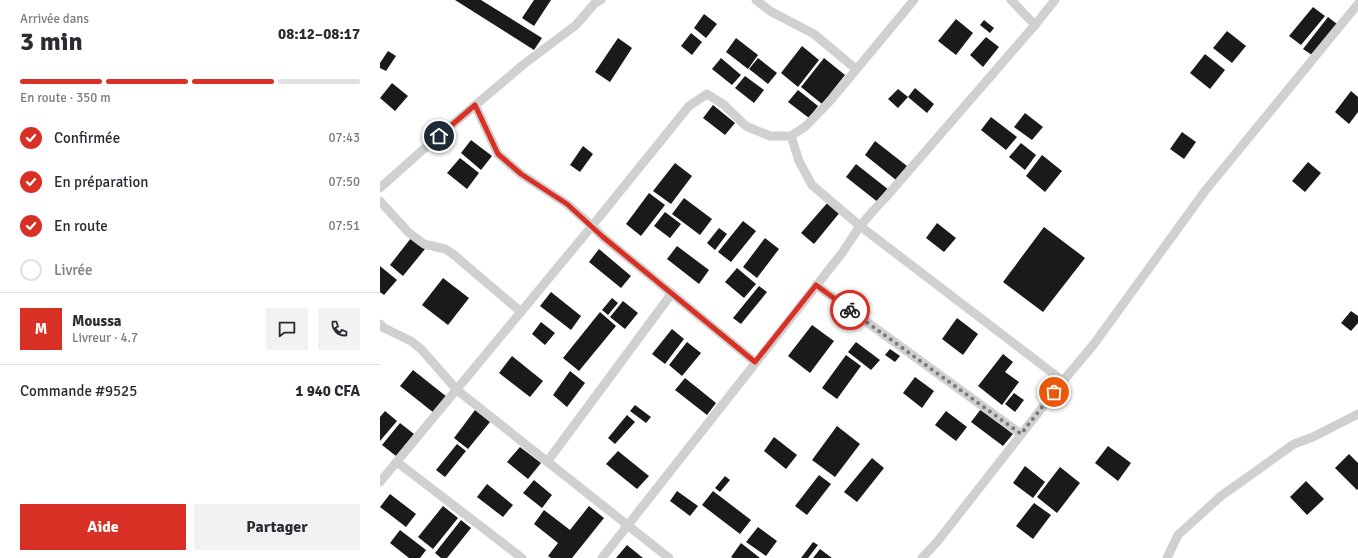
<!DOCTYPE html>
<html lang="fr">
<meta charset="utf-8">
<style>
body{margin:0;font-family:Signika,sans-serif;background:#f2f2f3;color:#2b2b33;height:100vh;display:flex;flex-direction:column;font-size:15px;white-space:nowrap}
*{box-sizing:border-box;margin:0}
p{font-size:13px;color:#7c7c81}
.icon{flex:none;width:22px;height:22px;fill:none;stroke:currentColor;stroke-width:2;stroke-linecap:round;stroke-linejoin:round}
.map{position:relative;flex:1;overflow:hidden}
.side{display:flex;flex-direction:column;background:#fff;width:380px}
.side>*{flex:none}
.pin{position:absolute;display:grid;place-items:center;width:34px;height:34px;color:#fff;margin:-17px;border:2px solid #fff;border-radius:50%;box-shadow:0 1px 4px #0007}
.courier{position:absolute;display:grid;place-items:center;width:40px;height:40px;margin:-20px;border:3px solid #d93025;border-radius:50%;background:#fff;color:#222;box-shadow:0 1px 5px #0007}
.overview em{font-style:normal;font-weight:700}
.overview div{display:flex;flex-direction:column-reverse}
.overview{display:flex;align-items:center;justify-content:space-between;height:68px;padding:0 20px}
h1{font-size:26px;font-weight:700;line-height:30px}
.bar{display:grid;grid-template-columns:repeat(4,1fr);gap:6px 4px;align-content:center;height:48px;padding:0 20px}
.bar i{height:5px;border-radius:3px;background:#e1e1e2}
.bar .on{background:#d93025}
.bar p{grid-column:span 4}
.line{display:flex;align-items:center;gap:10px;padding:0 20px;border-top:1px solid #e1e1e2}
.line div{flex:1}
.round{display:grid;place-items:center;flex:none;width:42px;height:42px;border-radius:0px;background:#f2f2f3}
ol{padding:0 20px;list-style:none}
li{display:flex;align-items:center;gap:12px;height:44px}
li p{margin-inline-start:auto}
li .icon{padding:4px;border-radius:50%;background:#d93025;color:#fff;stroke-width:4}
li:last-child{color:#7c7c81}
li i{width:22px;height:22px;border:2px solid #e1e1e2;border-radius:50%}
.primary-button{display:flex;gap:8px;margin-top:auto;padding:8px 20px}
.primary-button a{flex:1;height:46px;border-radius:0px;background:#d93025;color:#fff;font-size:16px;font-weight:700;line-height:46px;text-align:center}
.primary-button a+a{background:#f2f2f3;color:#2b2b33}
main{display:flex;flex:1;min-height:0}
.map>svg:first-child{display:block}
</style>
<main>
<section class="side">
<div class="overview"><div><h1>3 min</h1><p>Arrivée dans</p></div><em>08:12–08:17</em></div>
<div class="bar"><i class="on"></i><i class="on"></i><i class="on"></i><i></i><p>En route · 350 m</p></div>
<ol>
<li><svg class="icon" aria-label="check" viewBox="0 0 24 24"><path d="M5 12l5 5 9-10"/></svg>Confirmée<p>07:43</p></li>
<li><svg class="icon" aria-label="check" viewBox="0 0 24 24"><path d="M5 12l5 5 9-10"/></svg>En préparation<p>07:50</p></li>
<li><svg class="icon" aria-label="check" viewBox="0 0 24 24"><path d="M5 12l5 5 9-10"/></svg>En route<p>07:51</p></li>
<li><i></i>Livrée</li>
</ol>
<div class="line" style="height:72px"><b class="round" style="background:#d93025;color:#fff">M</b><div><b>Moussa</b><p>Livreur · 4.7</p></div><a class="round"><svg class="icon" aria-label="chat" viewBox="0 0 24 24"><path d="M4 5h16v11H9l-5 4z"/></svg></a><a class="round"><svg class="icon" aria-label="phone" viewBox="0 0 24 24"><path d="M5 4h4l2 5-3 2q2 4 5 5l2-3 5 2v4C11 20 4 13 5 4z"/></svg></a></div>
<div class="line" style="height:52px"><div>Commande #9525</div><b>1 940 CFA</b></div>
<div class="primary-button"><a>Aide</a><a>Partager</a></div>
</section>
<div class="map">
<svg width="978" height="558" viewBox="0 0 978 558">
<rect width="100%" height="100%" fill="#fff"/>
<g fill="#1a1a1a">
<polygon points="75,0 101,0 162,38 154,50"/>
<polygon points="154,0 171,0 154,26 142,18"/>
<polygon points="933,7 945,16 921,45 909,36"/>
<polygon points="324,14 337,24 326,38 314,28"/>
<polygon points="948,17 957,24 932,55 923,49"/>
<polygon points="576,19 593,33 576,55 558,41"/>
<polygon points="604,20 614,28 610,33 600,25"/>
<polygon points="847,31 866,46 852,63 833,48"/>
<polygon points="311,33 322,42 312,55 301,46"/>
<polygon points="606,37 619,47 603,67 590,55"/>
<polygon points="238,38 252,48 230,82 215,72"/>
<polygon points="356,38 378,55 368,69 346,52"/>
<polygon points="422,46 439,60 418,87 401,73"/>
<polygon points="8,51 16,56 6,71 0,68 0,63"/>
<polygon points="825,54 845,70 830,89 810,73"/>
<polygon points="341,58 361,75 352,85 332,69"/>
<polygon points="378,58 397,73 388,84 369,69"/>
<polygon points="444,58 465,75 442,104 421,87"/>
<polygon points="365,76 384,90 374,103 355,88"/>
<polygon points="12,83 28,96 15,111 0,98"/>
<polygon points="535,88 554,104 547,113 528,97 518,108 508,99 518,89 528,97"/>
<polygon points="418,90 438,106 429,118 408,102"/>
<polygon points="971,91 978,97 978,112 969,124 955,112"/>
<polygon points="333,105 355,123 345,135 323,118"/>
<polygon points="645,113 663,127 652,140 634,127"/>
<polygon points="611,117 637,137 626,150 601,130"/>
<polygon points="802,132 816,142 804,159 790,149"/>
<polygon points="91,140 112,156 101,170 81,153"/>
<polygon points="495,141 527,166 516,180 485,155"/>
<polygon points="641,143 656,155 645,170 629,157"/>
<polygon points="203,146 213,154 200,172 190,165"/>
<polygon points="662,155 682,171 665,192 646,176"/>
<polygon points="80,158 99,173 87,189 67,173"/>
<polygon points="928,162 941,173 925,192 912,181"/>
<polygon points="295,163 312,176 291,204 273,191"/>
<polygon points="476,164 509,190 499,203 466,177"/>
<polygon points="269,193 285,205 261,236 246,224"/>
<polygon points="304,198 332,219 320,235 292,214"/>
<polygon points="449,201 461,211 434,244 421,233"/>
<polygon points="285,212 301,224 290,238 274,226"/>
<polygon points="363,221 376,231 351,262 338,252"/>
<polygon points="557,223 576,238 564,252 546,238"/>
<polygon points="664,227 705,258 663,312 623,282"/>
<polygon points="339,228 347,234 335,250 327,243"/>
<polygon points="31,238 45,249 23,276 10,265"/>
<polygon points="385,238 399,249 377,278 363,267"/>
<polygon points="297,246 329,270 319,284 287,259"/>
<polygon points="219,249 251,276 241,288 209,262"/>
<polygon points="0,266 17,280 4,295 0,292"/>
<polygon points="357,268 376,284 364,298 345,282"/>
<polygon points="63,278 89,298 68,325 42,305"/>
<polygon points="379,286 387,292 361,324 353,318"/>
<polygon points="171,292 201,316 191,330 160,306"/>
<polygon points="232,298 238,303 228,315 222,310"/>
<polygon points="243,301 258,313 245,329 230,317"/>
<polygon points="971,311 978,316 978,323 971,331 961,323"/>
<polygon points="220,312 236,326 199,371 183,358"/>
<polygon points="577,318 598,334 583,355 562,339"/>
<polygon points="161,322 175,333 165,345 152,334"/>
<polygon points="432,325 454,341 430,373 408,356"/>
<polygon points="292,329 304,339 285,364 272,354"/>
<polygon points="307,342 321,353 302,376 289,365"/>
<polygon points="476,342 500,360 491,370 468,352"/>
<polygon points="510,349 520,356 515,362 505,355"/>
<polygon points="623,354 633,362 625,372 639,382 622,405 598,386"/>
<polygon points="466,355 481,366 457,399 442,388"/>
<polygon points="132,356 163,381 150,397 119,373"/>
<polygon points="33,370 67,397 54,413 20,386"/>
<polygon points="190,371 205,383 187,407 173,395"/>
<polygon points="535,377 554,391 542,408 523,393"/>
<polygon points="305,378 336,403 327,415 295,390"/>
<polygon points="634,393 644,400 635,412 625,404"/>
<polygon points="255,405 271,417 266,423 250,411"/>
<polygon points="601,409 633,434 623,446 591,422"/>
<polygon points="95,410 110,422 88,449 74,438"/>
<polygon points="5,411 17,421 0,441 0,417"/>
<polygon points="566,411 587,427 576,441 555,425"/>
<polygon points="247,415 255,422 235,444 228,438"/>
<polygon points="20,423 34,434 16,456 2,445"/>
<polygon points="457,426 480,444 455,477 432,460"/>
<polygon points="394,437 417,455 406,469 384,451"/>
<polygon points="77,444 86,451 65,477 56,470"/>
<polygon points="728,446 751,463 738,481 715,463"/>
<polygon points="140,447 161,463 148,479 127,462"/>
<polygon points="238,451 269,476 257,489 226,464"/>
<polygon points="969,454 978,463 978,489 977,490 955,468"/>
<polygon points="492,458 504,468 477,502 464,492"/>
<polygon points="645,466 665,482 653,498 633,483"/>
<polygon points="680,467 700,483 677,513 657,497"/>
<polygon points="439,475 451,484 427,515 415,506"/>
<polygon points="345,476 350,480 340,492 335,488"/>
<polygon points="154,480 172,495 162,508 143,493"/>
<polygon points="926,481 944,499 927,515 910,497"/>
<polygon points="107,484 133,505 123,517 97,497"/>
<polygon points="297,491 318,506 310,516 290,501"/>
<polygon points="333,491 371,520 360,534 322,505"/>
<polygon points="10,494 36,514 26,527 0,507"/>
<polygon points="654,503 671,515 653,539 636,526"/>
<polygon points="63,506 78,518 53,549 38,537"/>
<polygon points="209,506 224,518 192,558 171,558 168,556 178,543 154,524 164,510 190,530"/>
<polygon points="81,520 91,528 67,558 61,558 55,553"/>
<polygon points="378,527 397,541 386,556 366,542"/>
<polygon points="20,530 46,550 40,558 29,558 10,543"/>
<polygon points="433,542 438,545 428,558 421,558"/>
<polygon points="361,543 380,558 353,558 351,557"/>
<polygon points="247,545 263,558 236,558"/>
<polygon points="440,549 452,558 433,558"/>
</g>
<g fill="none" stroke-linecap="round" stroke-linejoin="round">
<g stroke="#d0d0d0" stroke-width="9">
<polyline points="376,0 390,11 434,34 476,69"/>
<polyline points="631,0 655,25"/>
<polyline points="95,105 118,154 141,174 187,204 212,226 309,106 327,94 343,104 366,126 390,136 411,136 426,126 451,100 534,0"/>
<polyline points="411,136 419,161 432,185 480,226 683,381"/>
<polyline points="0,188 47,146 144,64 196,25 215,3 221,0"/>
<polyline points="0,201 28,232 44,244 65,249 73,254 141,312"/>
<polyline points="436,285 641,434"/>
<polyline points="0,324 4,328 31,341 41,349 77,390 289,558"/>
<polyline points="17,462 142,558"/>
<polyline points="167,462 292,293"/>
<polyline points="0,482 212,226 223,237 375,362"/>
<polyline points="222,558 462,253 480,226 493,211 506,197 655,25 675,0"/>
<polyline points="542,558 557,542 683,381 714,344 825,191 978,4"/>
<polyline points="787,558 798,535 841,496 914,444 933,437 978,414"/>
</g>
</g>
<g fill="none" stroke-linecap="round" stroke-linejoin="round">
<polyline stroke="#7a7a7a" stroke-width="4" stroke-dasharray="0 7.2" points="470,310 641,434 674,392"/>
<polyline stroke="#d93025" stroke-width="5" points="59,136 95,105 118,154 141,174 187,204 223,237 375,362 436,285 470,310"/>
</g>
</svg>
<div class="pin" style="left:674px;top:392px;background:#ea580c"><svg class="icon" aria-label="bag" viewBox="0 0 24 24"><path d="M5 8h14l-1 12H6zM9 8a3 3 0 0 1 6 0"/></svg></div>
<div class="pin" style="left:59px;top:136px;background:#1f2937"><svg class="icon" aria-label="home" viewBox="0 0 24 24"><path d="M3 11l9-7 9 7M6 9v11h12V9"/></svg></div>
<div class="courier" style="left:470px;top:310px"><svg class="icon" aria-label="bike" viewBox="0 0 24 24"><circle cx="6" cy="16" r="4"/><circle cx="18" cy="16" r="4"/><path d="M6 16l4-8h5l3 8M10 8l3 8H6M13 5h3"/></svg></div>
</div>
</main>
